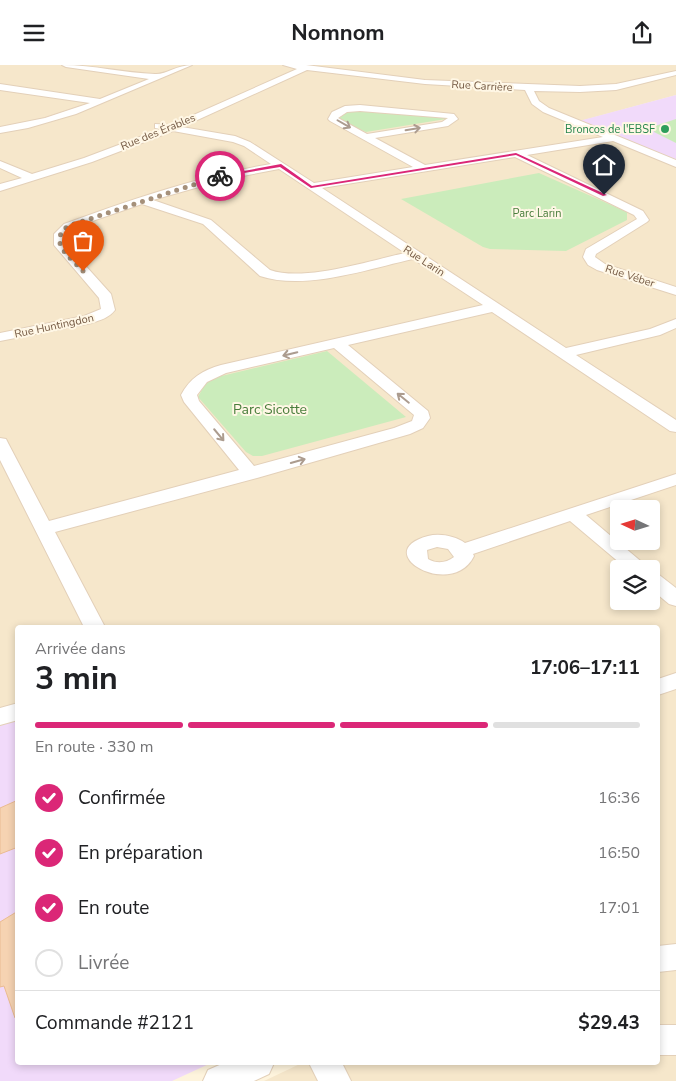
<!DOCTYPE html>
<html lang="fr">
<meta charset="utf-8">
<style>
body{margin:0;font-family:"Nunito Sans",sans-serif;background:#f6f6f6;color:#202124;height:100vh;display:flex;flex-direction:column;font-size:19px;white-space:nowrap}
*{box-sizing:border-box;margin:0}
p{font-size:16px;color:#757577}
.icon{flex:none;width:28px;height:28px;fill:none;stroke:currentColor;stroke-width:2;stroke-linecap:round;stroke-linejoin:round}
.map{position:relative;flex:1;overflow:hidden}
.panel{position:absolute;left:15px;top:560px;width:645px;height:440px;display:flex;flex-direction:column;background:#fff;border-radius:5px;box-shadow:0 2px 8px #0003}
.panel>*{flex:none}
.needle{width:32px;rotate:274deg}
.buttons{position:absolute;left:610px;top:435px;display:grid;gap:10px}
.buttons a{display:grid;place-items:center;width:50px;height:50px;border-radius:5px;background:#fff;box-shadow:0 2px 8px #0003;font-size:25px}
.pin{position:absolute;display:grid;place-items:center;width:42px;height:42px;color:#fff;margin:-51px -21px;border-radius:50% 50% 50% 0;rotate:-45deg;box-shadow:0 0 5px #0007}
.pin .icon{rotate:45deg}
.courier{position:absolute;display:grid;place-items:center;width:50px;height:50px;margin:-25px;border:4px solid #db2777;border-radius:50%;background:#fff;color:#222;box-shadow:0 1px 6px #0007}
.overview em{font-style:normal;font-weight:700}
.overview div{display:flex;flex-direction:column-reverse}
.overview{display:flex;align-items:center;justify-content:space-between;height:85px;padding:0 20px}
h1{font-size:32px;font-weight:700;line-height:38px}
.bar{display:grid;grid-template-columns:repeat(4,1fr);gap:8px 5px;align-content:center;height:60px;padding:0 20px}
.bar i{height:6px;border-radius:4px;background:#e0e0e0}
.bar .selected{background:#db2777}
.bar p{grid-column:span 4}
.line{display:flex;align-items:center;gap:12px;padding:0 20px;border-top:1px solid #e0e0e0}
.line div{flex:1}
ol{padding:0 20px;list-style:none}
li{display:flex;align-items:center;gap:15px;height:55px}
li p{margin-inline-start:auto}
li .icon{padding:5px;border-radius:50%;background:#db2777;color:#fff;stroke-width:4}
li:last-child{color:#757577}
li i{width:28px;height:28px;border:2px solid #e0e0e0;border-radius:50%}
header{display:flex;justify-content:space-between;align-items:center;height:65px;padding:0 20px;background:#fff;font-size:22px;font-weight:700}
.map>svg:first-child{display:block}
</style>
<header><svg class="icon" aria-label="menu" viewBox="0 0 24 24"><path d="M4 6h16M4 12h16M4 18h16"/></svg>Nomnom<svg class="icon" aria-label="share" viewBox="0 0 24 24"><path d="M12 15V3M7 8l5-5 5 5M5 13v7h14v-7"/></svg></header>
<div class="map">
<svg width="676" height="1016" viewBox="0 0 676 1016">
<rect width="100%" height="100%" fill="#fef4dd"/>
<path fill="#f6e7cb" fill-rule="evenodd" d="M0,0H297L313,2L317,0H676V30L580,56L676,97V1016H264L302,998H658V562H18L17,655L0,661ZM619,444H651V476H619ZM619,504H651V536H619Z"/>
<g fill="#f1dafa">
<polygon points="676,30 676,97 579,56"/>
<polygon points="17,655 18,998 211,998 172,1016 0,1016 0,661"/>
</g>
<g fill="#cbecbb">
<polygon points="352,45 445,52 446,54 366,67 338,54 339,50"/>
<polygon points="676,54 676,78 654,67 655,61"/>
<polygon points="539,108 627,147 627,155 566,186 490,184 483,182 401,134"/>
<polygon points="327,286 406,352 262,391 253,391 246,387 198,332 206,317 213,313"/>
</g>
<g fill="#f6d3b2" stroke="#eabb91">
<polygon points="18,735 18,782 0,789 0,743"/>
<polygon points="18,846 18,953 15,953 4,921 0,922 0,857"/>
</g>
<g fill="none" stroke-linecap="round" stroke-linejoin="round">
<defs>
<g id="minor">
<path d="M62,0C94,0 124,8 155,9C165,10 177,0 192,0L76,49L28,63L0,68V62L45,53L90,38L0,25V19L100,34L149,14L66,2Z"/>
<path d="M283,0H306L425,15L580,21L616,19L676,6V10L616,25L580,27L534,26L539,36L549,43L676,95V102L613,76L527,90L643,146L649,155L647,157L596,189L595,192L605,199L676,222V230L597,205L588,200L583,192L586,184L637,154L634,150L515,92L322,123L566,283L650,264L676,254V263L660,270L576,290L676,355V367L670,366L492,247L348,280L428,346L430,353L423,363L410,369L257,413L55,467L105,562H84L0,395V373L6,374L8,378L49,456L239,405L184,337L181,330C190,313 203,305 221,300L483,240L413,194C368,204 305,226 260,211L203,159L142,139L72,163L65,171L66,179L111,229L115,245C109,253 100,255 92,258L0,276V268L84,251L101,244L99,233L54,180V169L64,159C132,134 200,111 271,99L244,81L233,77L173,66L92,97L0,126V119L22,113L0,103V96L32,109L84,93L161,64L155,63V59L171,60L297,4ZM307,5L425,19L525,25L532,39L543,47L603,72L425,100L375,73L448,61L458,54L454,49L360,40L345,41L332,47L328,54L330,56L413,102L314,118L250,77L235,71L182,62ZM360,46L448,53L442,57L367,69L338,53L347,47ZM279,104L405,188C368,196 304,217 270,205L211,155L153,135L227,114ZM334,283L414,350L412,356L394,363L254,401L199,336L197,330L207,317L226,308Z"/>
<path d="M676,409V420L586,450L650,504H627L570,456L473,489L474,491C452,536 368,487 428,471C440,468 455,471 465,478ZM437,482L448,484L454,492C446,498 437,499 428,494L427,485Z"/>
<polygon points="651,507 658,509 676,523 676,541 669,539 651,524"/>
<polygon points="676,608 676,624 658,630 658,614"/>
<polygon points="18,638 18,655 0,660 0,643"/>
<polygon points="676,879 676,905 658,907 658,881"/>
<rect x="658" y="960" width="18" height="30"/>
<polygon points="224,998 274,998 269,1009 254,1016 203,1016 208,1005"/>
<polygon points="309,998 342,998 351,1016 318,1016"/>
</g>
</defs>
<use href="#minor" stroke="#e3d0b9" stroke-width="2"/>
<use href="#minor" fill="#fff" fill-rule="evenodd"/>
</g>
<defs><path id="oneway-shaft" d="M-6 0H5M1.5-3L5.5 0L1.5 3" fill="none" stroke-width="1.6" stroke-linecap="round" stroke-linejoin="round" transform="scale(1.25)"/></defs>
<g stroke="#ac9c8f">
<use href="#oneway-shaft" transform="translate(344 59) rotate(30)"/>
<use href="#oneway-shaft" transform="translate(413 64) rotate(-9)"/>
<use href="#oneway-shaft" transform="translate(290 289) rotate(167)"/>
<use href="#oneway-shaft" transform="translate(403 333) rotate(-141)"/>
<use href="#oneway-shaft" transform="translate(219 370) rotate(50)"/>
<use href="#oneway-shaft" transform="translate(298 396) rotate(-16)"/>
</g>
<polygon fill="#db2777" points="516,88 607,130 603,131 516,90 311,123 280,102 220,112 217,111 281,99 312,121"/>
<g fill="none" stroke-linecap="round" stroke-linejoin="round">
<path stroke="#a5907a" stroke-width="5" stroke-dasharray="0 9" d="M83,206C70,192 47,177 68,161L220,111"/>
</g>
<circle fill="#2e9e5b" stroke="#fff7e5" stroke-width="2" cx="665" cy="64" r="5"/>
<g text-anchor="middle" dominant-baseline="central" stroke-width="4" stroke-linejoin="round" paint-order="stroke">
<g font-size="11" fill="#755a44" stroke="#fff7e5">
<text transform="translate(482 21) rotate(3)">Rue Carrière</text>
<text transform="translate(158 67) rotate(-22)">Rue des Érables</text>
<text transform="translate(424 196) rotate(33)">Rue Larin</text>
<text transform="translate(630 211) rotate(18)">Rue Véber</text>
<text transform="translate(54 261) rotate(-12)">Rue Huntingdon</text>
</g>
<g font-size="11" fill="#27864d" stroke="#fff7e5" text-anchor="end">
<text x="655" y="64">Broncos de l'EBSF</text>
</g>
<g font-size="11" fill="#497d3b" stroke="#fff7e5">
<text x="537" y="148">Parc Larin</text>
</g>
<g font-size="14" fill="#497d3b" stroke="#fff7e5">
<text x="270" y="344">Parc Sicotte</text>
</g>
</g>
</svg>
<div class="buttons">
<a><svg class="needle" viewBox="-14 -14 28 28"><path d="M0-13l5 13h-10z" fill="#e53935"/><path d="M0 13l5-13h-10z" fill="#757577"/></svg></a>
<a><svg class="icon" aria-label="layers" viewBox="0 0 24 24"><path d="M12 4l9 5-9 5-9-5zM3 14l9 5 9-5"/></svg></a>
</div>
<div class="pin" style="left:83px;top:206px;background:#ea580c"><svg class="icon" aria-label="bag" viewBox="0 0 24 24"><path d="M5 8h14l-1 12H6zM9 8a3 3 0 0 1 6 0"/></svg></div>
<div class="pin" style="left:604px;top:130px;background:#1f2937"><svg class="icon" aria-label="home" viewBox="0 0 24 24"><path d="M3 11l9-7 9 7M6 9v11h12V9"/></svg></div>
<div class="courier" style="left:220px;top:111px"><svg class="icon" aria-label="bike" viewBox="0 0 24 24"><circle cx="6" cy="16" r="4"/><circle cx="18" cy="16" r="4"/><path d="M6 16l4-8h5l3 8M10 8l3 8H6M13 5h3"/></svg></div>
<section class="panel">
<div class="overview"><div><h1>3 min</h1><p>Arrivée dans</p></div><em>17:06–17:11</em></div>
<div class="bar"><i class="selected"></i><i class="selected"></i><i class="selected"></i><i></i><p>En route · 330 m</p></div>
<ol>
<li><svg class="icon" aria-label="check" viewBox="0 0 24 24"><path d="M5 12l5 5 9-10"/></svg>Confirmée<p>16:36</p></li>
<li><svg class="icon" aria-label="check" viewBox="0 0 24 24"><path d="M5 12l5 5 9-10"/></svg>En préparation<p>16:50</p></li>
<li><svg class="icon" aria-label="check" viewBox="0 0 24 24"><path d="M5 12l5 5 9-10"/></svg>En route<p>17:01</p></li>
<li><i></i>Livrée</li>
</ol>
<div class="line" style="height:65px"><div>Commande #2121</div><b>$29.43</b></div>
</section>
</div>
